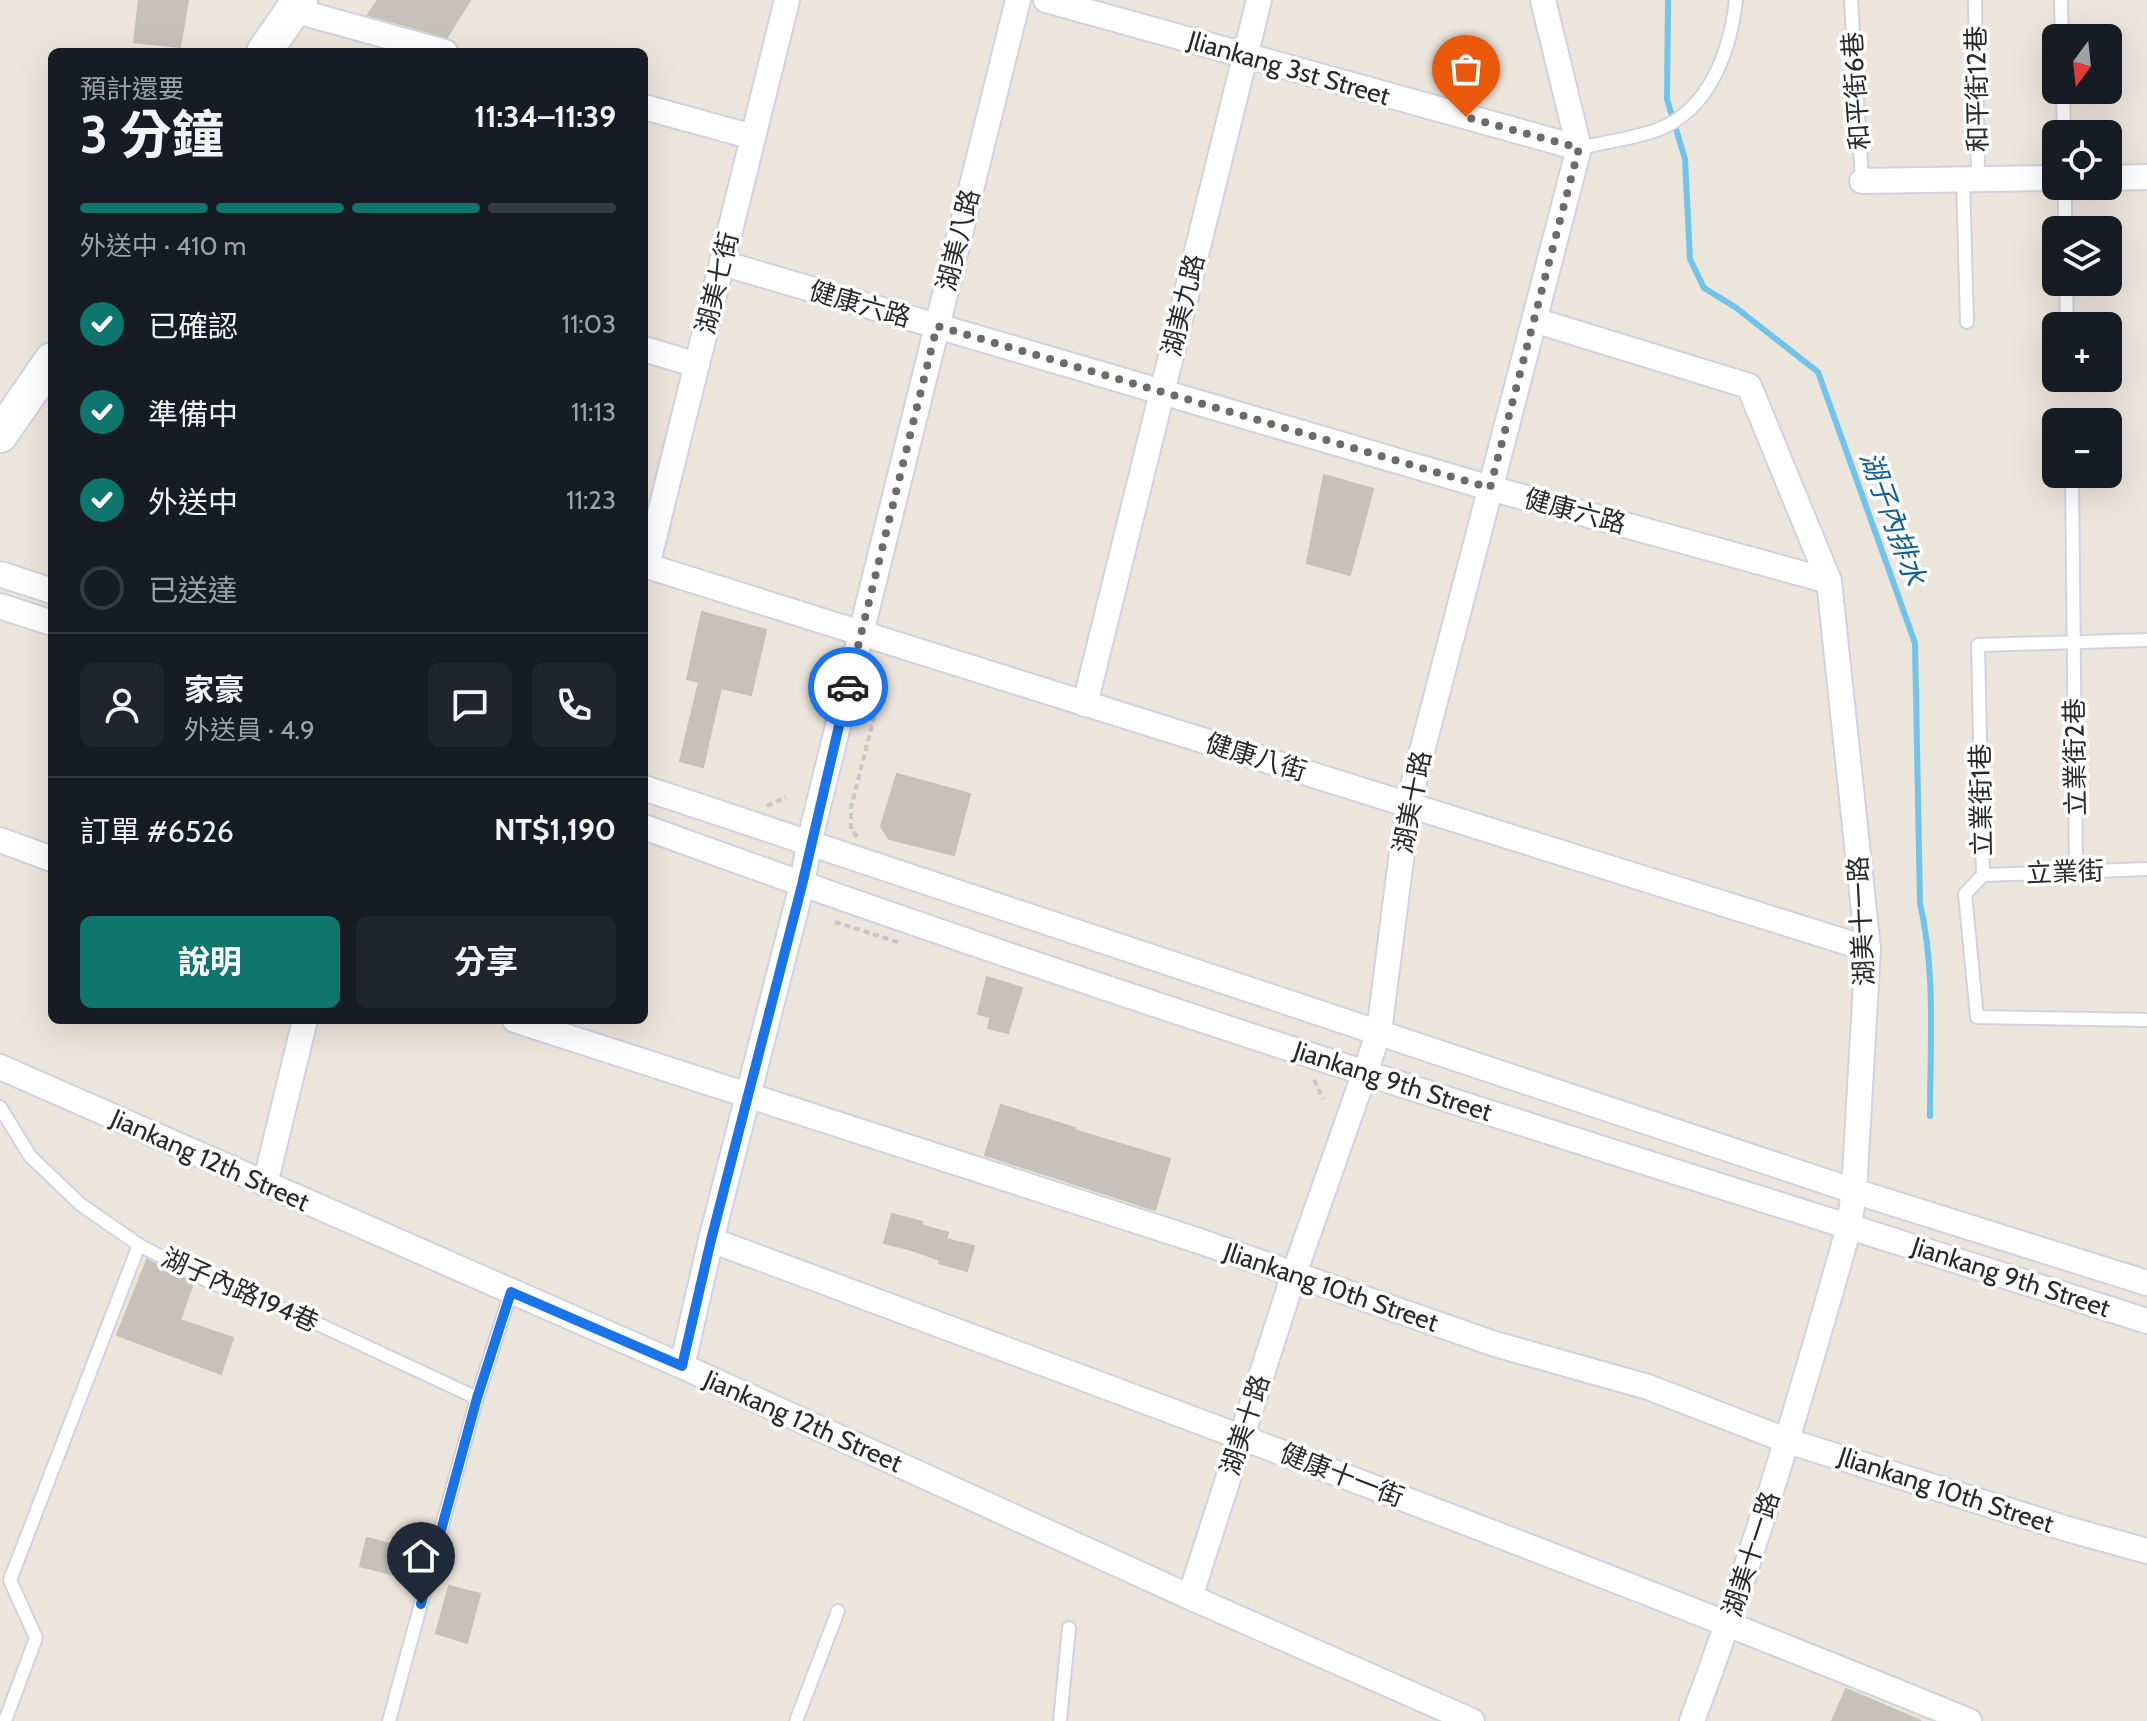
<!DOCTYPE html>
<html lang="zh-TW">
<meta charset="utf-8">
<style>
body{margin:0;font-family:Cabin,"Noto Sans TC",sans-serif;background:#20242c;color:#f1f3f6;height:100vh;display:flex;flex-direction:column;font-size:30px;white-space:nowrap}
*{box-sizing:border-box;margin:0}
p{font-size:26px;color:#9ea1a6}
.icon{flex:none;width:44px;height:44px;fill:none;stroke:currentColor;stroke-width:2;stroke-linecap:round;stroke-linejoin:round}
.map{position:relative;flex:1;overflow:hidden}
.panel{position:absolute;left:48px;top:48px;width:600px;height:976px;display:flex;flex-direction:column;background:#171b24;border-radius:12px;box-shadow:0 8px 32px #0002}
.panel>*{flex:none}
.needle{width:52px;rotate:195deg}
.controls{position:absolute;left:2042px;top:24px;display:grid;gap:16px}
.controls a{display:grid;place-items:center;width:80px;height:80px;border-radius:12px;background:#171b24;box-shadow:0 8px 32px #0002;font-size:40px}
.pin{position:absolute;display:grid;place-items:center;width:68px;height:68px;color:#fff;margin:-82px -34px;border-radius:50% 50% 50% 0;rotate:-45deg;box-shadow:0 0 8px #0007}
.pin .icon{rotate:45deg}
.courier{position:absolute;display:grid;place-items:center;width:80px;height:80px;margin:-40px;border:6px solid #1a73e8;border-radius:50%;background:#fff;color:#222;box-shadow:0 2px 10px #0007}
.overview em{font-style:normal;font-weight:700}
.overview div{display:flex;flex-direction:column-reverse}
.overview{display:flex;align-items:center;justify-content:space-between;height:136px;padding:0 32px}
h1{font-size:52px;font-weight:700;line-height:60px}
.bar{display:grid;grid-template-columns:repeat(4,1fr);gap:12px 8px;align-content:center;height:96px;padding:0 32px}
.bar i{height:10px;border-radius:6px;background:#363941}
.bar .on{background:#0f766e}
.bar p{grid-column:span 4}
.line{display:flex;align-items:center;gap:20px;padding:0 32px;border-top:2px solid #363941}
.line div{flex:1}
.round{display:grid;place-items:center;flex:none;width:84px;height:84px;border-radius:12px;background:#20242c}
ol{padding:0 32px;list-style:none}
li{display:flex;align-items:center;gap:24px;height:88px}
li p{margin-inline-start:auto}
li .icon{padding:8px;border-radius:50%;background:#0f766e;color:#fff;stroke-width:4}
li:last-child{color:#9ea1a6}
li i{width:44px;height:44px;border:4px solid #363941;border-radius:50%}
.button{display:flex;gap:16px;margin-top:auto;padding:16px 32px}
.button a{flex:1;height:92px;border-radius:12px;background:#0f766e;color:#fff;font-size:32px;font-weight:700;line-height:92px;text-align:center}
.button a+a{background:#20242c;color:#f1f3f6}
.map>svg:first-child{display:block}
</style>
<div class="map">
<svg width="2147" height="1721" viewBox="0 0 2147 1721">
<rect width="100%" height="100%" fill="#ebe5db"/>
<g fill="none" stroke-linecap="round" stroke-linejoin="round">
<path stroke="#70c3eb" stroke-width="6" d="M1668,0L1667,99L1685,159L1690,259L1704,288L1735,307L1818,372L1915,643L1920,903C1936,973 1930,1045 1930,1116"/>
</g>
<g fill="#c6c2ba" stroke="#c6c1b5" stroke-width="2">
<polygon points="139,0 188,0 180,47 134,42"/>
<polygon points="378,0 470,0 447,37 368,15"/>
<polygon points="1324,475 1373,489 1350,575 1307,563"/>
<polygon points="702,612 766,630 751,695 721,688 703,767 680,761 699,682 687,679"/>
<polygon points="897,774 970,794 954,855 889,839 881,826"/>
<polygon points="987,977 1022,988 1008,1033 988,1028 991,1017 978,1014"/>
<polygon points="1001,1105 1075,1128 1074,1130 1170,1159 1155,1210 985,1155"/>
<polygon points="892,1214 922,1222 921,1225 948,1233 946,1239 974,1246 967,1271 939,1263 940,1260 912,1250 884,1243"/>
<polygon points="147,1260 193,1283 180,1320 233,1338 221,1374 117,1335"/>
<polygon points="367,1538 425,1553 418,1581 360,1566"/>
<polygon points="449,1586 480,1594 467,1643 436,1633"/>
<polygon points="1846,1689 1921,1721 1832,1721"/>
</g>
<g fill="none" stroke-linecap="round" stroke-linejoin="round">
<defs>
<g id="lane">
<polyline points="1851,0 1862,181"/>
<polyline points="1975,0 1978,178"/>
<polyline points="2061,0 2062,38"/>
<polyline points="2063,90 2064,134"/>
<path d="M1579,148C1604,142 1632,139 1657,130C1710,110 1730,51 1736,0"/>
<polyline points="1963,178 1967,322"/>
<polyline points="2065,186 2065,230"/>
<polyline points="2066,282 2067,326"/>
<polyline points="2072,474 2076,871"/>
<polyline points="2147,640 1978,645 1983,875 1965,894 1977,1017 2147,1020"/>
<polyline points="1983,875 2147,869"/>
<polyline points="0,1107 30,1156 80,1204 139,1245 212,1283 301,1316 477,1398"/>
<polyline points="5,1721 36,1638 10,1580 139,1245"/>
<polyline points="389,1721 477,1398 511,1292"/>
<polyline points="796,1721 838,1611"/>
<polyline points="1060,1721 1069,1628"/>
</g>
<g id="street">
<polyline points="1046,0 1579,148"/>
<polyline points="293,10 445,52"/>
<polyline points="644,107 753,137"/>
<polyline points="2108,178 2147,177"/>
<polyline points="1862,181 2056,178"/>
<polyline points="722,263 1490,488 1829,581"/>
<path d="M1534,320L1749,386L1829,581L1868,949L1854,1191L1849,1227C1802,1394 1753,1559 1692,1721"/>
<polyline points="644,349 697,365"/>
<polyline points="644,565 1868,949"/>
<polyline points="647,566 787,0"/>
<polyline points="0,574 52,591"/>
<polyline points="0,606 52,623"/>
<polyline points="1085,704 1259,0"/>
<polyline points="644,788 1854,1191 2147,1283"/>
<path d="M644,827C1139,1008 1645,1161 2147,1321"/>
<polyline points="0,840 52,859"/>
<polyline points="515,1020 1196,1240 1495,1344 1648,1387 1788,1441 2064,1528 2147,1551"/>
<polyline points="0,1067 682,1366 1190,1597 1472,1721"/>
<polyline points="265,1184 305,1020"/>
<path d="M711,1240C1132,1396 1553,1551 1969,1721"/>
<polyline points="682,1366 711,1240 802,885 809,843 1018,0"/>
<polyline points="1190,1597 1294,1274 1379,1032 1408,805 1579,148 1543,0"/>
</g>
<g id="secondary">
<polyline points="264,52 300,0"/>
<polyline points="0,435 52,360"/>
</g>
</defs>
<use href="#lane" stroke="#d0d2e1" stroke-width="16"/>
<use href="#street" stroke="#d0d2e1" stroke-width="28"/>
<use href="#secondary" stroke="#d0d2e1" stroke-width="38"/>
<g stroke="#c7c7c7" stroke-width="4" stroke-dasharray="6 4" stroke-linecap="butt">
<polyline points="767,806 786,797"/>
<polyline points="857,837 851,829 851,808 883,681"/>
<polyline points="835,922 901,943"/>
<polyline points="1314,1080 1323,1099"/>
</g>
<use href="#lane" stroke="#fff" stroke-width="12"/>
<use href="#street" stroke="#fff" stroke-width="24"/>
<use href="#secondary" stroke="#fff" stroke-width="34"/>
</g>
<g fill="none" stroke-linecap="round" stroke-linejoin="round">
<polyline stroke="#6d6b67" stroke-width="8" stroke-dasharray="0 14.4" points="848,687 937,326 1490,488 1579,148 1466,117"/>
<polyline stroke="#1a73e8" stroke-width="10" points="421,1604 477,1398 511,1292 682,1366 711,1240 802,885 848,687"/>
</g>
<g text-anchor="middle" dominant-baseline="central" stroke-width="7" stroke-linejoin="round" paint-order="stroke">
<g font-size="26" fill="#292929" stroke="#fff">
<text transform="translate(1289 68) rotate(16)">Jliankang 3st Street</text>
<text transform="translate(1977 89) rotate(-91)">和平街12巷</text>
<text transform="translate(1856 91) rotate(-94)">和平街6巷</text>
<text transform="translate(958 240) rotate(-76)">湖美八路</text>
<text transform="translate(717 283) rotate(-76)">湖美七街</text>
<text transform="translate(860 304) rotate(16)">健康六路</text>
<text transform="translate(1183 305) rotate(-76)">湖美九路</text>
<text transform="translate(1575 511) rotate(15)">健康六路</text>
<text transform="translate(1256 757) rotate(17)">健康八街</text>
<text transform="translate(2075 757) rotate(-91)">立業街2巷</text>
<text transform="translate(1981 800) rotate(-91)">立業街1巷</text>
<text transform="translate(1412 802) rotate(-79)">湖美十路</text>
<text transform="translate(2065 872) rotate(-2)">立業街</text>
<text transform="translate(1861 921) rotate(-93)">湖美十一路</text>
<text transform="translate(1393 1081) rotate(18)">Jiankang 9th Street</text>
<text transform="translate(210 1160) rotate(24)">Jiankang 12th Street</text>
<text transform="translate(2011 1277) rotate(18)">Jiankang 9th Street</text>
<text transform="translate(1331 1287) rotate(19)">Jliankang 10th Street</text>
<text transform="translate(240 1290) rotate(24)">湖子內路194巷</text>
<text transform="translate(803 1421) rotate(24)">Jiankang 12th Street</text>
<text transform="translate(1245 1425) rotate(-72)">湖美十路</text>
<text transform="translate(1342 1475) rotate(21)">健康十一街</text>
<text transform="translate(1946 1490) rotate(18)">Jliankang 10th Street</text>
<text transform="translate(1751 1554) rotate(-72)">湖美十一路</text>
</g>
<g font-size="28" font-style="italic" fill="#116095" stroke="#fff">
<text transform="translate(1893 518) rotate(70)">湖子內排水</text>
</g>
</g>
</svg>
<div class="controls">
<a><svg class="needle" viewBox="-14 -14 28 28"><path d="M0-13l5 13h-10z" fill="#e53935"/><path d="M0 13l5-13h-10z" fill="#9ea1a6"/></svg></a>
<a><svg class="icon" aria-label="locate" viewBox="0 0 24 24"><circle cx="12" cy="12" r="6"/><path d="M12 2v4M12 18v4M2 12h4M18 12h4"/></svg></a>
<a><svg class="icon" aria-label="layers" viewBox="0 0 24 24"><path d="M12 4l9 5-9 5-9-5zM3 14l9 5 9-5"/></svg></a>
<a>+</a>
<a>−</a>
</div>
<div class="pin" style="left:1466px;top:117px;background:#ea580c"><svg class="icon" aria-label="bag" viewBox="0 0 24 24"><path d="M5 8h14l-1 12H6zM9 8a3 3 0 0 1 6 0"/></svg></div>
<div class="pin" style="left:421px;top:1604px;background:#1f2937"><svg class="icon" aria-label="home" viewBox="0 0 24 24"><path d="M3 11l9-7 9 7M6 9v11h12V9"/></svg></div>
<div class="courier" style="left:848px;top:687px"><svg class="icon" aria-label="car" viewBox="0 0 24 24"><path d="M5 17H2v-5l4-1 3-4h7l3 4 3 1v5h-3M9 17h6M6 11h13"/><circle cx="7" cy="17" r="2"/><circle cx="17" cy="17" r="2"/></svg></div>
<section class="panel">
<div class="overview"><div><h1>3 分鐘</h1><p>預計還要</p></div><em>11:34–11:39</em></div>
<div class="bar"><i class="on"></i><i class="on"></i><i class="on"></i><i></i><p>外送中 · 410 m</p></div>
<ol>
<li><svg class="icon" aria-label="check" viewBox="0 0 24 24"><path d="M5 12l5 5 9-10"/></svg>已確認<p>11:03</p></li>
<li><svg class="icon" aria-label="check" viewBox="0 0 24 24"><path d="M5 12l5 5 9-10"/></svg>準備中<p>11:13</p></li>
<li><svg class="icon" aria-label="check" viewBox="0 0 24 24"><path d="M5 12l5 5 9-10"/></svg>外送中<p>11:23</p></li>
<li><i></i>已送達</li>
</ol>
<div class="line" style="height:144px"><a class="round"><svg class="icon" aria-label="person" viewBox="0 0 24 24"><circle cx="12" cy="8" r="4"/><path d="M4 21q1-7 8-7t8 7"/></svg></a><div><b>家豪</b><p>外送員 · 4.9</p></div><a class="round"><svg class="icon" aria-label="chat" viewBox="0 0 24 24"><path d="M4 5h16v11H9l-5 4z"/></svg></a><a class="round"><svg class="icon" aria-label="phone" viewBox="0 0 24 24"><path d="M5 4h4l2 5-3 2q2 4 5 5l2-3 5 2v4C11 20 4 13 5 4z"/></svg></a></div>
<div class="line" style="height:104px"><div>訂單 #6526</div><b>NT$1,190</b></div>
<div class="button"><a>說明</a><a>分享</a></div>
</section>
</div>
